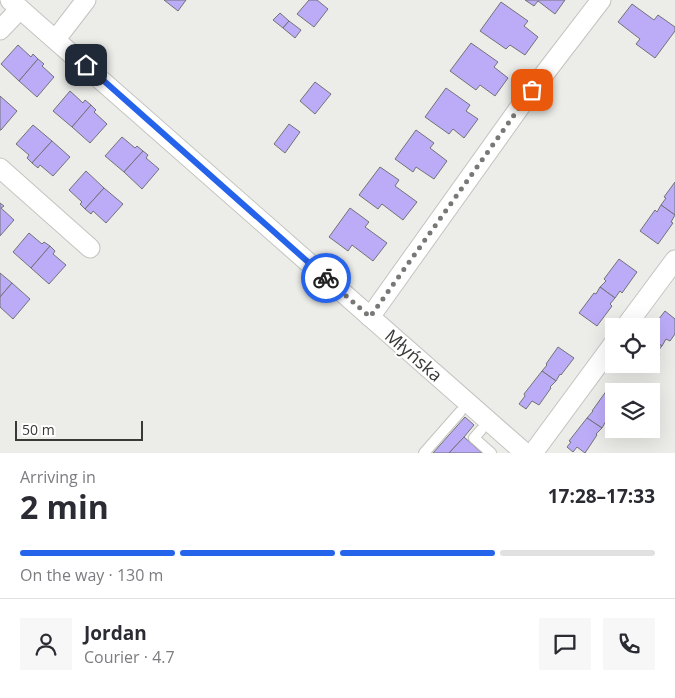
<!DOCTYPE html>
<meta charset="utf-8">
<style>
body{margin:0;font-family:"Open Sans",sans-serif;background:#f7f7f7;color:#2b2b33;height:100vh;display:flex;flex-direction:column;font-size:19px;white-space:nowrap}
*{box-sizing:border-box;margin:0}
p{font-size:16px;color:#7c7c81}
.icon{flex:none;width:28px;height:28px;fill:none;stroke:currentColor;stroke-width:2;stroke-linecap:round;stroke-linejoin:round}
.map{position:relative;height:453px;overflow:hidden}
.drawer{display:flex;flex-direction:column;background:#fff;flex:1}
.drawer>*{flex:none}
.fabs{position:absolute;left:605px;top:318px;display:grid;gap:10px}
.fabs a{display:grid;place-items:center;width:55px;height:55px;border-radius:0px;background:#fff;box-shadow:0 5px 20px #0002;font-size:25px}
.scale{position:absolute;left:15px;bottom:12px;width:128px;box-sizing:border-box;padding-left:5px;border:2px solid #393a38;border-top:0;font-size:14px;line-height:18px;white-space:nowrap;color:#393a38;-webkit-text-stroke:4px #fff;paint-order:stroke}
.pin{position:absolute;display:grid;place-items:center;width:42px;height:42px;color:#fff;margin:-21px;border-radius:10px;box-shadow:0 2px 8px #0006}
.courier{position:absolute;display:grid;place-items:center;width:50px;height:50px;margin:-25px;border:4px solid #2563eb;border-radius:50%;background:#fff;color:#222;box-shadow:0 1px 6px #0007}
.headline em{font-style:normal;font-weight:700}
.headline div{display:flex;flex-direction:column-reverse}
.headline{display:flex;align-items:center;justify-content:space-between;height:85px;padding:0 20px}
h1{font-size:32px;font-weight:700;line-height:38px}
.bar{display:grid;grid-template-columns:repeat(4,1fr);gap:8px 5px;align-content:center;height:60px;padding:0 20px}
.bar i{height:6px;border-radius:4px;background:#e1e1e2}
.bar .on{background:#2563eb}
.bar p{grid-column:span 4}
.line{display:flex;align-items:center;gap:12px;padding:0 20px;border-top:1px solid #e1e1e2}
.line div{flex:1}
.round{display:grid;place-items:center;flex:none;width:52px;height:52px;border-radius:0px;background:#f7f7f7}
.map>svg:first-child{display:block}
</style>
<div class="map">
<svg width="675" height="453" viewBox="0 0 675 453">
<rect width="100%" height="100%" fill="#ecede9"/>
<g fill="#bcacf8" stroke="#737276">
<polygon points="164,0 186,0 178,11"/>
<polygon points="309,0 317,0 328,9 314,27 297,14"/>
<polygon points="525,0 565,0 555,14 538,1 534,6"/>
<polygon points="501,2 528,21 524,26 538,37 525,55 510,45 506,49 480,31"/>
<polygon points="632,4 654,20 658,15 675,27 675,31 655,58 636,44 640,39 618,22"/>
<polygon points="280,13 289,21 283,28 273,20"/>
<polygon points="289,21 301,30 295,38 283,28"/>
<polygon points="471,43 498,62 494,67 508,78 495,96 480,85 476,90 450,71"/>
<polygon points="18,45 31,57 33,54 38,59 19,81 1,64"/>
<polygon points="38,59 44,64 42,66 54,77 37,97 19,81"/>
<polygon points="315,82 331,94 315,114 300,101"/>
<polygon points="446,88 470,105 466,111 478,119 464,138 453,129 449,134 425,117"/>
<polygon points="70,91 83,103 85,100 91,105 72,127 53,111"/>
<polygon points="0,96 17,111 1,130 0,130"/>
<polygon points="91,105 96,110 94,112 107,124 90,143 72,127"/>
<polygon points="289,124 300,132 285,153 274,144"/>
<polygon points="33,125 52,141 32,163 27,158 29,155 16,144"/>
<polygon points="416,130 434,143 430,148 447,161 434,179 416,167 413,172 395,159"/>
<polygon points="122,137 135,148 137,146 143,151 124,172 105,156"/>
<polygon points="52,141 70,157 53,176 40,165 38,168 32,163"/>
<polygon points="143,151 148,155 146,158 159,169 142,189 124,172"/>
<polygon points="380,167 399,180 395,186 417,202 403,220 382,204 378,209 359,195"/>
<polygon points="86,171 104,188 85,209 80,204 82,202 69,190"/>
<polygon points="675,182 675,215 661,205 666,198 664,197"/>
<polygon points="104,188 123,204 106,223 93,211 91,214 85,209"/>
<polygon points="0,203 4,206 1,208 14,220 0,236"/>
<polygon points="661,205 675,215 671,222 673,223 658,244 640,231 655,210 657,212"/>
<polygon points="350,208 369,222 365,227 387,243 373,261 352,245 348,251 329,237"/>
<polygon points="29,233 42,244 44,242 50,246 31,268 13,252"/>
<polygon points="50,246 55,251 53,254 66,265 49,284 31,268"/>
<polygon points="619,259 637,272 622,293 620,291 615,298 600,287 606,281 604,279"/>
<polygon points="0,273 12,283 0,297"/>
<polygon points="12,283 30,299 13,319 0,307 0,297"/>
<polygon points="600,287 615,298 610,304 612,306 597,326 579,313 594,293 596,294"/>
<polygon points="665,311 675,319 675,334 670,341 666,339 662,346 651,338 651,332 653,329 652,328"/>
<polygon points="651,338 662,346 657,352 660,354 647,372 635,364 651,364"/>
<polygon points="558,347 574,358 561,375 560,374 556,381 542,371 547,365 546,364"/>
<polygon points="542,371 556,381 550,387 551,388 539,405 532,401 526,409 519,404 525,396 524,394"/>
<polygon points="607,390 614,395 614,419 610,424 606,421 602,428 587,418 593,411 592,411"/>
<polygon points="465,417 474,425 464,437 449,453 433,453"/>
<polygon points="587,418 602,428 596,434 597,435 585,453 577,447 573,452 567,447 571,442 569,441"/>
<polygon points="464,437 482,453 449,453"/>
</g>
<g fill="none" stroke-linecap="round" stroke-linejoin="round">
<defs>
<g id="lane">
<polyline points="481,430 474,438 491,453"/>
<polyline points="424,453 460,412"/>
</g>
<g id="street">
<polyline points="10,0 525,453"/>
<polyline points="0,30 20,9"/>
<polyline points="56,39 86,0"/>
<polyline points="0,168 90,248"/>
<polyline points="370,317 532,90 601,0"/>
<polyline points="626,326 675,260"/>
<polyline points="533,453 614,343"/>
</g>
</defs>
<use href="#lane" stroke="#c3c4c0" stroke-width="12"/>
<use href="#street" stroke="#c3c4c0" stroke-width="21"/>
<use href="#lane" stroke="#fff" stroke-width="10"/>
<use href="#street" stroke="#fff" stroke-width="19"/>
</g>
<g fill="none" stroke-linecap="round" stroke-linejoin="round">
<polyline stroke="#787976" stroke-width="5" stroke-dasharray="0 9" points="326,278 370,317 532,90"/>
<polyline stroke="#2563eb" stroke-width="6" points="86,65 326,278"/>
</g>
<g text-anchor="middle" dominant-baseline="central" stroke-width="4" stroke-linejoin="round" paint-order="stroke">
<g font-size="18" fill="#393a38" stroke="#fff">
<text transform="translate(414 355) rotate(41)">Młyńska</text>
</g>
</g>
</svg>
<div class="fabs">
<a><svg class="icon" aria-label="locate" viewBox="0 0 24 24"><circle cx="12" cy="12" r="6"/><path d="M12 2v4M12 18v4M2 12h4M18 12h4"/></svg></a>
<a><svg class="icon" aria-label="layers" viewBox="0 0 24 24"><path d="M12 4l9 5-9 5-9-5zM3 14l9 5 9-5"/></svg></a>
</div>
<div class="scale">50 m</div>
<div class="pin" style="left:532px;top:90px;background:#ea580c"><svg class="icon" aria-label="bag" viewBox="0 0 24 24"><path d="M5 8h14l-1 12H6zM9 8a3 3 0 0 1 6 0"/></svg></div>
<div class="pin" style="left:86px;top:65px;background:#1f2937"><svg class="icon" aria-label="home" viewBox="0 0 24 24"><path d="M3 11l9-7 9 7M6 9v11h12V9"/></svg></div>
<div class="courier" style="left:326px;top:278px"><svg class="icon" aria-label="bike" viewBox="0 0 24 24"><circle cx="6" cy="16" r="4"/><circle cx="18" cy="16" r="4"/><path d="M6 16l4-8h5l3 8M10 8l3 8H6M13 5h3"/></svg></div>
</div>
<section class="drawer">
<div class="headline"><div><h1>2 min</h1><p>Arriving in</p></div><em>17:28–17:33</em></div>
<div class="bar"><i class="on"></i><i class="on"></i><i class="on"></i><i></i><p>On the way · 130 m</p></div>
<div class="line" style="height:90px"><a class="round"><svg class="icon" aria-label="person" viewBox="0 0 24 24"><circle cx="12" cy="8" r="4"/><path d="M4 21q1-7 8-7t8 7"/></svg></a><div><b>Jordan</b><p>Courier · 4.7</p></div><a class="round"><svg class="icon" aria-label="chat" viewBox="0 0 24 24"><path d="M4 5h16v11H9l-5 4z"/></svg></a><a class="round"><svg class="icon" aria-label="phone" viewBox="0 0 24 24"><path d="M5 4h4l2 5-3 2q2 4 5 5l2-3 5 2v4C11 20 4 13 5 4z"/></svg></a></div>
</section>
